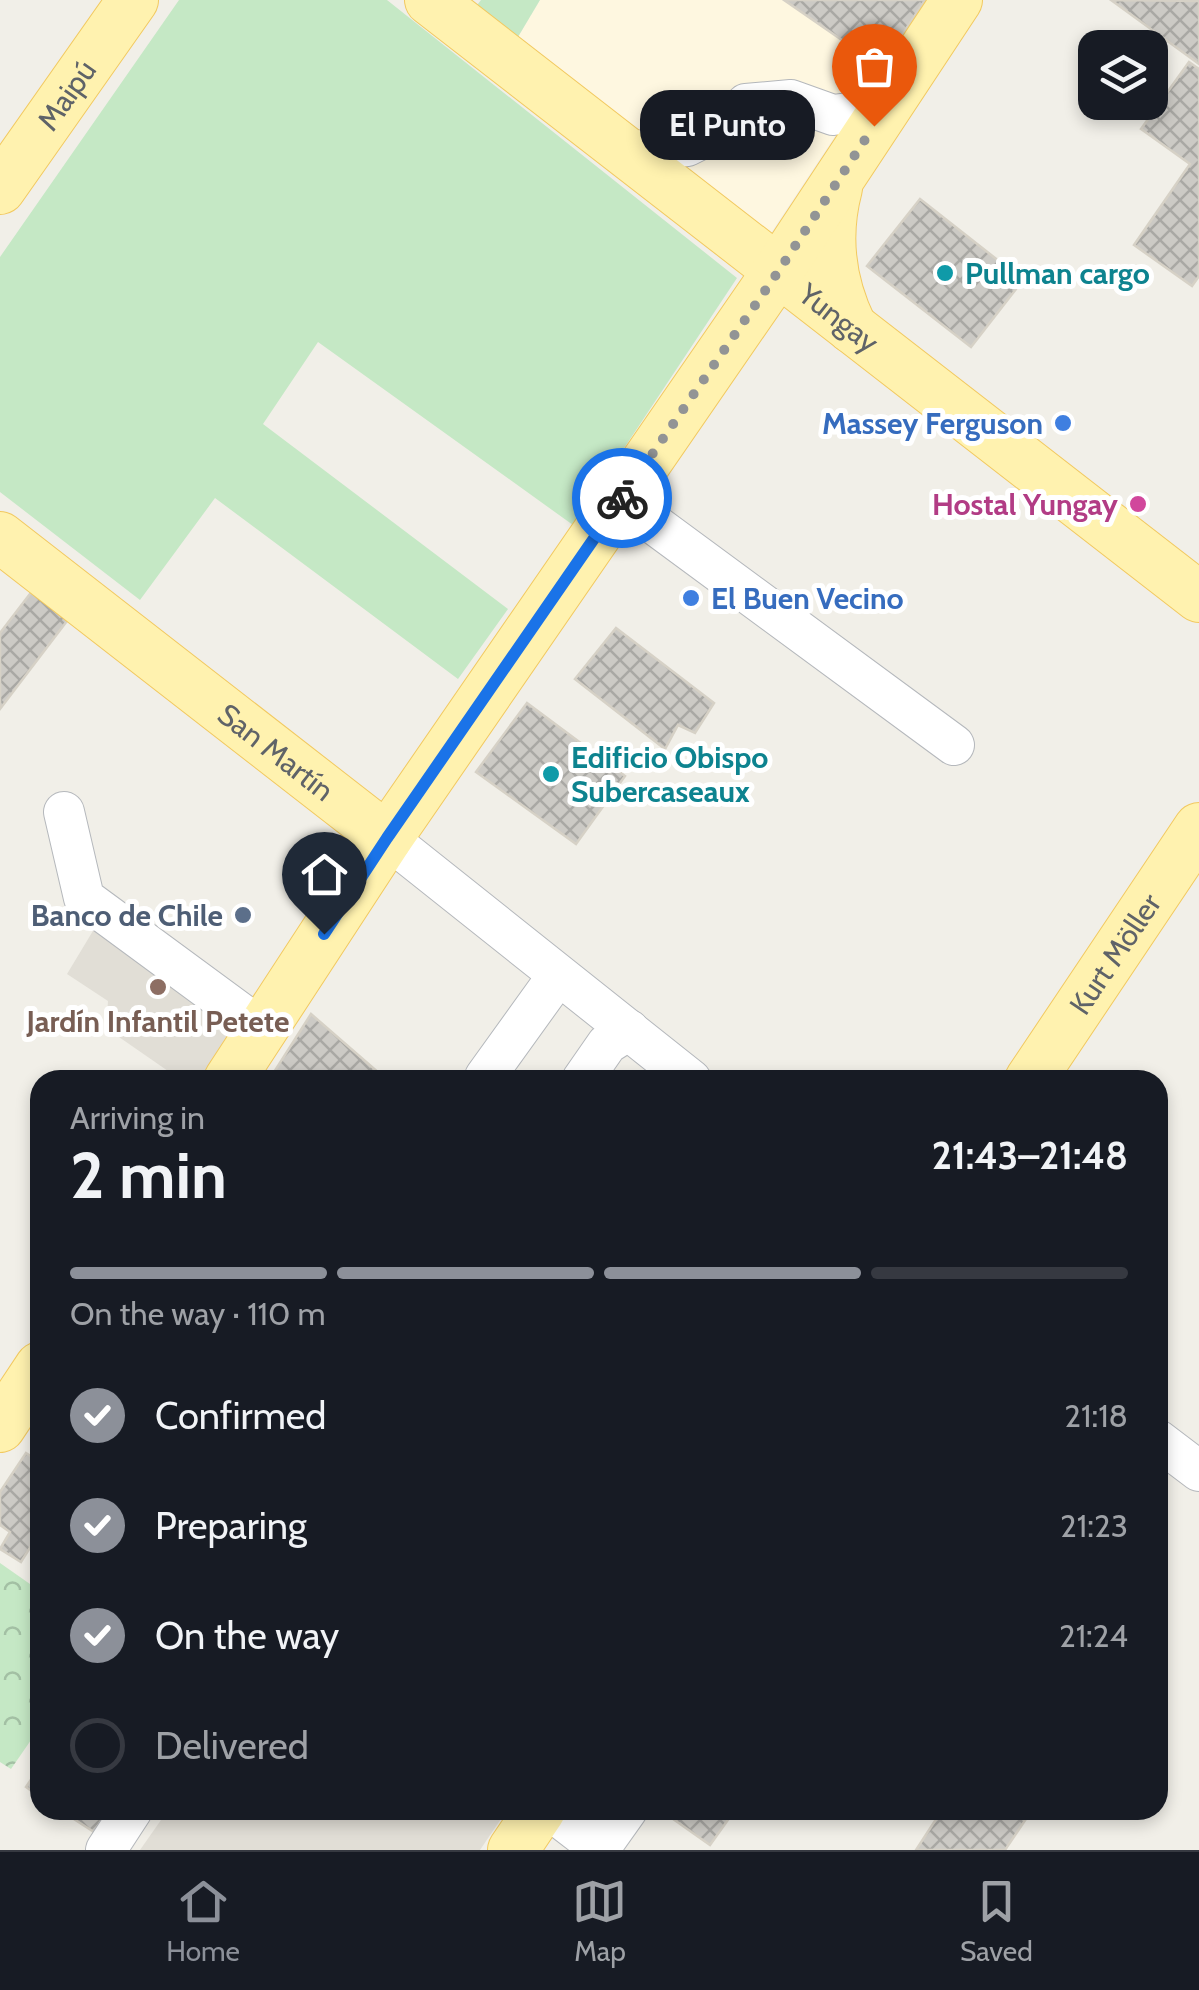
<!DOCTYPE html>
<meta charset="utf-8">
<style>
body{margin:0;font-family:Cabin,sans-serif;background:#20242c;color:#f1f3f6;height:100vh;display:flex;flex-direction:column;font-size:38px;white-space:nowrap}
*{box-sizing:border-box;margin:0}
p{font-size:32px;color:#9ea1a6}
.icon{flex:none;width:55px;height:55px;fill:none;stroke:currentColor;stroke-width:2;stroke-linecap:round;stroke-linejoin:round}
.map{position:relative;flex:1;overflow:hidden}
.side{position:absolute;left:30px;top:1070px;width:1138px;height:750px;display:flex;flex-direction:column;background:#171b24;border-radius:30px;box-shadow:0 5px 15px #0003}
.side>*{flex:none}
.controls{position:absolute;left:1078px;top:30px;display:grid;gap:20px}
.controls a{display:grid;place-items:center;width:90px;height:90px;border-radius:20px;background:#171b24;box-shadow:0 5px 15px #0003;font-size:50px}
.pin{position:absolute;display:grid;place-items:center;width:85px;height:85px;color:#fff;margin:-102px -42px;border-radius:50% 50% 50% 0;rotate:-45deg;box-shadow:0 0 10px #0007}
.pin .icon{rotate:45deg}
.courier{position:absolute;display:grid;place-items:center;width:100px;height:100px;margin:-50px;border:8px solid #1a73e8;border-radius:50%;background:#fff;color:#222;box-shadow:0 2px 12px #0007}
.bubble{position:absolute;height:70px;border-radius:30px;background:#171b24;box-shadow:0 5px 15px #0003;font-size:32px;font-weight:700;line-height:70px;text-align:center}
.head em{font-style:normal;font-weight:700}
.head div{display:flex;flex-direction:column-reverse}
.head{display:flex;align-items:center;justify-content:space-between;height:170px;padding:0 40px}
h1{font-size:65px;font-weight:700;line-height:75px}
.bar{display:grid;grid-template-columns:repeat(4,1fr);gap:15px 10px;align-content:center;height:120px;padding:0 40px}
.bar i{height:12px;border-radius:8px;background:#363941}
.bar .active{background:#8c9099}
.bar p{grid-column:span 4}
ol{padding:0 40px;list-style:none}
li{display:flex;align-items:center;gap:30px;height:110px}
li p{margin-inline-start:auto}
li .icon{padding:10px;border-radius:50%;background:#8c9099;color:#fff;stroke-width:4}
li:last-child{color:#9ea1a6}
li i{width:55px;height:55px;border:5px solid #363941;border-radius:50%}
.dock{display:flex;justify-content:space-around;align-items:center;height:140px;border-top:2px solid #363941;background:#171b24;font-size:28px;color:#9ea1a6}
.dock a{display:grid;justify-items:center;gap:5px}
.dock .active{color:#8c9099}
.map>svg:first-child{display:block}
</style>
<div class="map">
<svg width="1199" height="1850" viewBox="0 0 1199 1850">
<defs>
<pattern id="forest-crowns" width="20" height="18" patternUnits="userSpaceOnUse" patternTransform="scale(2.5)"><rect width="20" height="18" fill="#c5e8c5"/><path d="M2 6a3 3 0 1 1 6 0M12 15a3 3 0 1 1 6 0" fill="none" stroke="#a3c0a4"/></pattern>
<pattern id="building-cross-hatch" width="8" height="8" patternUnits="userSpaceOnUse" patternTransform="scale(2.5)"><rect width="8" height="8" fill="#cccac5"/><path d="M0 0l8 8M0 8l8-8" fill="none" stroke="#a9a8a4"/></pattern>
</defs>
<rect width="100%" height="100%" fill="#f1efe8"/>
<polygon fill="#fef7e0" points="540,0 925,0 765,242 512,47"/>
<g fill="#e1ded6">
<polygon points="108,906 252,1004 204,1080 181,1080 106,1028 108,1001 67,974"/>
<polygon points="168,1810 507,1810 480,1850 140,1850"/>
</g>
<g fill="#c5e8c5">
<polygon points="179,0 387,0 737,278 573,525 318,342 263,424 508,609 458,679 215,498 140,600 0,492 0,257"/>
<polygon points="481,0 540,0 512,47 471,13"/>
</g>
<polygon fill="url(#forest-crowns)" points="0,1563 40,1591 40,1727 11,1769 0,1762"/>
<g fill="url(#building-cross-hatch)" stroke="#d6d1c6" stroke-width="2.5">
<polygon points="784,0 925,0 881,67"/>
<polygon points="1111,0 1199,1 1199,64"/>
<polygon points="1189,62 1199,69 1199,276 1192,286 1134,245 1190,164 1141,129"/>
<polygon points="920,199 1023,280 971,347 867,266"/>
<polygon points="33,590 70,617 0,709 0,633"/>
<polygon points="616,628 714,703 695,733 678,725 665,749 575,679"/>
<polygon points="527,703 625,776 576,844 476,772"/>
<polygon points="311,1014 387,1080 269,1080"/>
<polygon points="26,1453 40,1462 40,1552 31,1546 21,1562 0,1549 10,1532 0,1525 0,1492"/>
<polygon points="40,1766 40,1797 26,1787"/>
<polygon points="60,1810 108,1810 94,1832"/>
<polygon points="679,1810 735,1810 710,1845 673,1819"/>
<polygon points="942,1810 1032,1810 1005,1850 916,1850"/>
</g>
<g fill="none" stroke-linecap="round" stroke-linejoin="round">
<defs>
<g id="minor">
<polyline points="626,152 687,146 717,131 746,104 791,100 833,115 872,110 892,99"/>
<polyline points="620,499 954,745"/>
<polyline points="64,812 84,898 262,1029"/>
<polyline points="387,838 691,1080"/>
<polyline points="489,1080 485,1077 549,988 554,973"/>
<polyline points="582,1080 607,1044 629,1030"/>
<polyline points="1158,1440 1199,1471"/>
<polyline points="550,1810 602,1850"/>
<polyline points="600,1848 627,1810"/>
<polyline points="106,1850 132,1810"/>
</g>
<g id="major">
<path id="s1" d="M430,0L1199,597"/>
<path d="M837,188C824,237 830,283 852,328"/>
<path id="s2" d="M0,189L133,0"/>
<path id="s3" d="M0,537L387,838"/>
<polyline points="229,1080 387,838 778,271 957,0"/>
<path id="s4" d="M1030,1080L1199,828"/>
<polyline points="0,1427 40,1367"/>
<polyline points="513,1850 540,1810"/>
</g>
</defs>
<use href="#minor" stroke="#b5b8bc" stroke-width="42"/>
<use href="#major" stroke="#f2c960" stroke-width="52"/>
<use href="#minor" stroke="#fff" stroke-width="40"/>
<use href="#major" stroke="#fff2af" stroke-width="50"/>
</g>
<g fill="none" stroke-linecap="round" stroke-linejoin="round">
<polyline stroke="#929495" stroke-width="10" stroke-dasharray="0 18" points="622,498 778,272 874,126"/>
<polyline stroke="#1a73e8" stroke-width="12" points="324,934 387,838 622,498"/>
</g>
<g fill="#0f9aa8" stroke="#fff" stroke-width="4">
<circle cx="945" cy="273" r="10"/>
<circle cx="551" cy="774" r="10"/>
</g>
<g fill="#3f7fe0" stroke="#fff" stroke-width="4">
<circle cx="1063" cy="423" r="10"/>
<circle cx="691" cy="598" r="10"/>
</g>
<circle fill="#d1479c" stroke="#fff" stroke-width="4" cx="1138" cy="504" r="10"/>
<circle fill="#5c6f8a" stroke="#fff" stroke-width="4" cx="243" cy="915" r="10"/>
<circle fill="#8d6e63" stroke="#fff" stroke-width="4" cx="158" cy="987" r="10"/>
<g text-anchor="middle" dominant-baseline="central" stroke-width="10" stroke-linejoin="round" paint-order="stroke">
<g font-size="30" fill="#5f6368" stroke="#fff">
<text stroke="none"><textPath href="#s2" startOffset="115">Maipú</textPath></text>
<text stroke="none"><textPath href="#s1" startOffset="518">Yungay</textPath></text>
<text stroke="none"><textPath href="#s3" startOffset="350">San Martín</textPath></text>
<text stroke="none"><textPath href="#s4" startOffset="152">Kurt Möller</textPath></text>
</g>
<g font-size="30" font-weight="bold" fill="#0d838f" stroke="#fff" text-anchor="start">
<text x="965" y="273">Pullman cargo</text>
<text x="571" y="757">Edificio Obispo<tspan x="571" dy="34">Subercaseaux</tspan></text>
</g>
<g font-size="30" font-weight="bold" fill="#366cbe" stroke="#fff" text-anchor="end">
<text x="1043" y="423">Massey Ferguson</text>
<text x="711" y="598" text-anchor="start">El Buen Vecino</text>
</g>
<g font-size="30" font-weight="bold" fill="#b23c85" stroke="#fff" text-anchor="end">
<text x="1118" y="504">Hostal Yungay</text>
</g>
<g font-size="30" font-weight="bold" fill="#4e5e75" stroke="#fff" text-anchor="end">
<text x="223" y="915">Banco de Chile</text>
</g>
<g font-size="30" font-weight="bold" fill="#785e54" stroke="#fff">
<text x="158" y="1021">Jardín Infantil Petete</text>
</g>
</g>
</svg>
<div class="controls">
<a><svg class="icon" aria-label="layers" viewBox="0 0 24 24"><path d="M12 4l9 5-9 5-9-5zM3 14l9 5 9-5"/></svg></a>
</div>
<div class="pin" style="left:874px;top:126px;background:#ea580c"><svg class="icon" aria-label="bag" viewBox="0 0 24 24"><path d="M5 8h14l-1 12H6zM9 8a3 3 0 0 1 6 0"/></svg></div>
<div class="pin" style="left:324px;top:934px;background:#1f2937"><svg class="icon" aria-label="home" viewBox="0 0 24 24"><path d="M3 11l9-7 9 7M6 9v11h12V9"/></svg></div>
<div class="courier" style="left:622px;top:498px"><svg class="icon" aria-label="bike" viewBox="0 0 24 24"><circle cx="6" cy="16" r="4"/><circle cx="18" cy="16" r="4"/><path d="M6 16l4-8h5l3 8M10 8l3 8H6M13 5h3"/></svg></div>
<div class="bubble" style="left:640px;top:90px;width:175px">El Punto</div>
<section class="side">
<div class="head"><div><h1>2 min</h1><p>Arriving in</p></div><em>21:43–21:48</em></div>
<div class="bar"><i class="active"></i><i class="active"></i><i class="active"></i><i></i><p>On the way · 110 m</p></div>
<ol>
<li><svg class="icon" aria-label="check" viewBox="0 0 24 24"><path d="M5 12l5 5 9-10"/></svg>Confirmed<p>21:18</p></li>
<li><svg class="icon" aria-label="check" viewBox="0 0 24 24"><path d="M5 12l5 5 9-10"/></svg>Preparing<p>21:23</p></li>
<li><svg class="icon" aria-label="check" viewBox="0 0 24 24"><path d="M5 12l5 5 9-10"/></svg>On the way<p>21:24</p></li>
<li><i></i>Delivered</li>
</ol>
</section>
</div>
<nav class="dock">
<a class="active"><svg class="icon" aria-label="home" viewBox="0 0 24 24"><path d="M3 11l9-7 9 7M6 9v11h12V9"/></svg>Home</a>
<a><svg class="icon" aria-label="map" viewBox="0 0 24 24"><path d="M3 6l6-2 6 2 6-2v14l-6 2-6-2-6 2zM9 4v14M15 6v14"/></svg>Map</a>
<a><svg class="icon" aria-label="saved" viewBox="0 0 24 24"><path d="M7 4h10v16l-5-4-5 4z"/></svg>Saved</a>
</nav>
